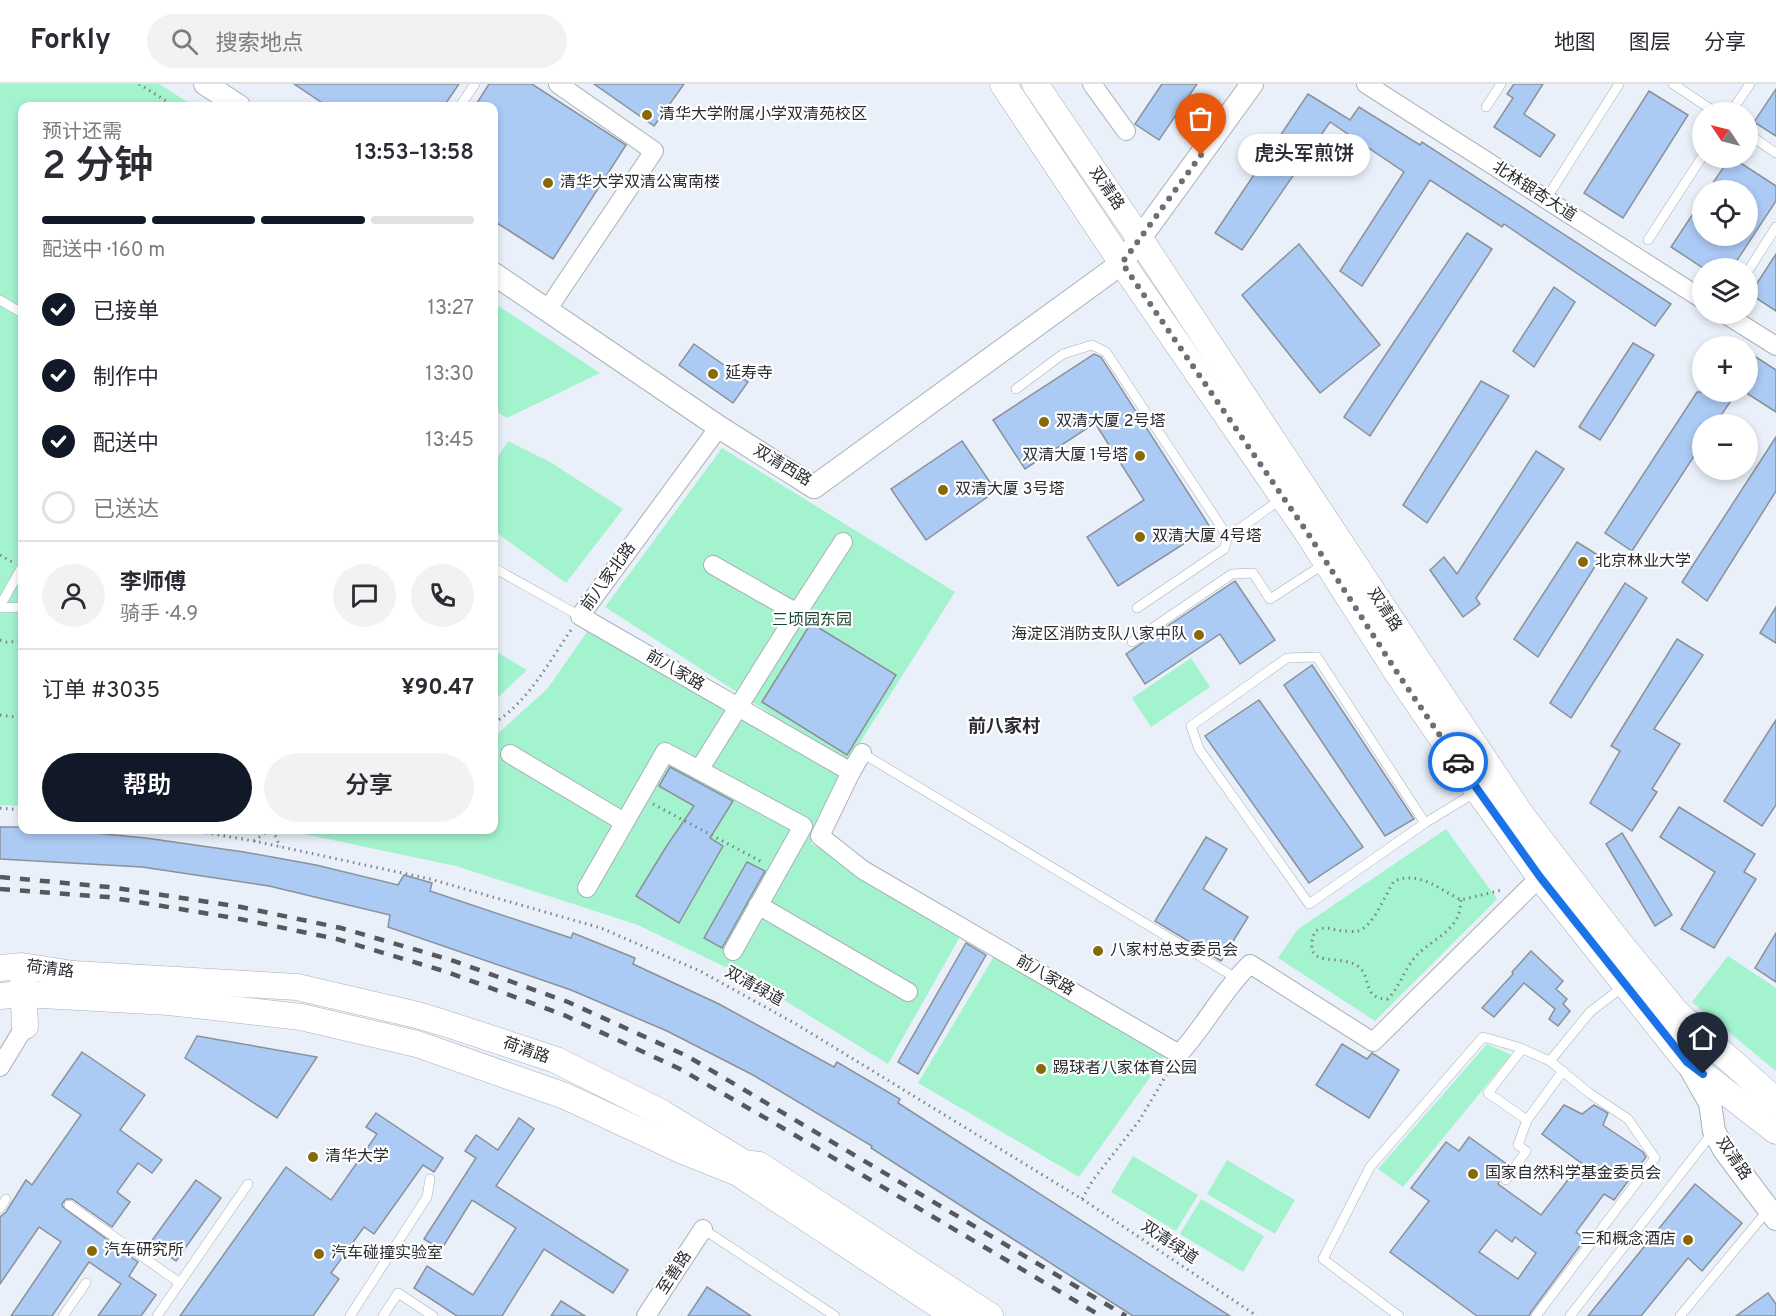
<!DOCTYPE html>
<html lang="zh">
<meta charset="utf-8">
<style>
body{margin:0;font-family:Overpass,"Noto Sans SC",sans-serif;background:#f2f2f3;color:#2b2b33;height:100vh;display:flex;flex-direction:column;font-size:22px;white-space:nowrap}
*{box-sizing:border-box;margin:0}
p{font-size:20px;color:#7c7c81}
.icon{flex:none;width:33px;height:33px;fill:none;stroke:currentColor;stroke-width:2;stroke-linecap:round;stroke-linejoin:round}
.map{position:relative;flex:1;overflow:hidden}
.sheet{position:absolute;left:18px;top:18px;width:480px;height:732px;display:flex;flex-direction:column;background:#fff;border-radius:12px;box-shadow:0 3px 9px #0003}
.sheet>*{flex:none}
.needle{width:39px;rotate:305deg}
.controls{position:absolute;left:1692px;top:18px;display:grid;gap:12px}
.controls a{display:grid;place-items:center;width:66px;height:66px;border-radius:50%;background:#fff;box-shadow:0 3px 9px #0003;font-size:30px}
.pin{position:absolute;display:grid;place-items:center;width:51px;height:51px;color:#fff;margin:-62px -26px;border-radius:50% 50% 50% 0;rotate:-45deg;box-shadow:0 0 6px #0007}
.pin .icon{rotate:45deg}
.courier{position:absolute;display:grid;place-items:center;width:60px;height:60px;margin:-30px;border:4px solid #1a73e8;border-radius:50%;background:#fff;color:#222;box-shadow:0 2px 8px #0007}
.bubble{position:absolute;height:42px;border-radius:21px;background:#fff;box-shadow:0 3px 9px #0003;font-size:20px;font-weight:600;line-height:42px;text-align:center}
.summary em{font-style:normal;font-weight:600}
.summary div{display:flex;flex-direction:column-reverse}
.summary{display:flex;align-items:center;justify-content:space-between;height:102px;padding:0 24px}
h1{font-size:39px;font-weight:600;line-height:45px}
.bar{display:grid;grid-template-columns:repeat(4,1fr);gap:9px 6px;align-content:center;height:72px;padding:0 24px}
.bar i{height:8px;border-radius:4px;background:#e1e1e2}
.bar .active{background:#111827}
.bar p{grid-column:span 4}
.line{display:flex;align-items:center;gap:15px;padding:0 24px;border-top:2px solid #e1e1e2}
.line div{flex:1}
.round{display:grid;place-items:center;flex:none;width:63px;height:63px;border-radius:32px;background:#f2f2f3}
ol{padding:0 24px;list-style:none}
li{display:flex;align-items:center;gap:18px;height:66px}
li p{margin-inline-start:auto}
li .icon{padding:6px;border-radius:50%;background:#111827;color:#fff;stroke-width:4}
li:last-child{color:#7c7c81}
li i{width:33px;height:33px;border:3px solid #e1e1e2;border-radius:50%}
.primary-button{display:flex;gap:12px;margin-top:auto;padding:12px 24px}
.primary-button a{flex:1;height:69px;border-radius:36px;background:#111827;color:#fff;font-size:24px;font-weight:600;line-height:69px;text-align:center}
.primary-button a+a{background:#f2f2f3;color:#2b2b33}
header{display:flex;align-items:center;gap:36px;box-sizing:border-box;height:84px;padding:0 30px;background:#fff;border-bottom:2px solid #e1e1e2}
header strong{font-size:28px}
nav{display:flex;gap:33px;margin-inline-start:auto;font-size:21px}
.search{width:420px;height:54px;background:#f2f2f3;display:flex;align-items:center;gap:15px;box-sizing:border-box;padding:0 21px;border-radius:33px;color:#7c7c81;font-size:22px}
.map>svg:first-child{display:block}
</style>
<header>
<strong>Forkly</strong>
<div class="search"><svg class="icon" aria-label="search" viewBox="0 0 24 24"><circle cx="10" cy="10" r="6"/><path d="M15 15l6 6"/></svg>搜索地点</div>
<nav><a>地图</a><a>图层</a><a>分享</a></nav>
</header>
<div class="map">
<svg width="1776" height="1232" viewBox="0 0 1776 1232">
<rect width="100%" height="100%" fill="#e9f0f9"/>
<g fill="#a3f3cf">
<polygon points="0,0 159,0 194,22 22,22 22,722 0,721"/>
<polygon points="494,219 600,289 507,334 494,326"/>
<polygon points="508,357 550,378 623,425 566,499 494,447 494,379"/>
<polygon points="722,364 955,508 847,679 605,523"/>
<polygon points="589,545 845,692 811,759 962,849 888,980 750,895 638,841 456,782 294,748 299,746 494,746 494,653 548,604"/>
<polygon points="494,566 527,586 494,617"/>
<polygon points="1191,574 1210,603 1151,643 1132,614"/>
<polygon points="1446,745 1497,815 1375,937 1278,874 1298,845"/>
<polygon points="996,869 1166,971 1079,1093 918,999"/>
<polygon points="1728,872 1776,904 1776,987 1692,918"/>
<polygon points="1487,960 1511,971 1403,1103 1378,1085"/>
<polygon points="1133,1072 1198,1111 1176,1147 1111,1108"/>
<polygon points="1227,1076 1295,1116 1275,1150 1207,1110"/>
<polygon points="1201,1115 1264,1152 1243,1188 1180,1150"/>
</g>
<g fill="#abcaf4" stroke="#8b9199" stroke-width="1.5" fill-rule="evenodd">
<polygon points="294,0 459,0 444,22 327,22"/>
<polygon points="489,0 532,0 626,61 553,175 494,137 494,22 475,22"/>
<polygon points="594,0 684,0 654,42"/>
<polygon points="1162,0 1197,0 1159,56 1135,40"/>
<polygon points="1514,0 1543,0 1524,30 1555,51 1540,73 1494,43 1513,14 1507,10"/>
<polygon points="1776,5 1776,52 1754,38"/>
<polygon points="1649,7 1688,31 1623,134 1584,109"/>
<polygon points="1308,10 1350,36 1359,23 1420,61 1422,58 1671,220 1655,242 1504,140 1502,143 1430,96 1362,202 1340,187 1404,88 1330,38 1242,166 1215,149"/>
<polygon points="1730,74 1733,74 1776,102 1776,117 1732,184 1703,184 1671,163 1702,116 1702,152 1748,152 1748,106 1708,106"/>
<polygon points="1467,149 1492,165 1370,352 1344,333"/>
<polygon points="1299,160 1380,261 1320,309 1242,211"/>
<polygon points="1776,170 1776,227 1750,210"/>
<polygon points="1554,203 1575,218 1534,283 1513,267"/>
<polygon points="1633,259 1654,271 1600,356 1579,343"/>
<polygon points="694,260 748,298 733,319 679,281"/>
<polygon points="1748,268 1776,286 1776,328 1748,310"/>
<polygon points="1094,270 1101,273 1210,443 1118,502 1087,453 1144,416 1095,339 1025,385 993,336"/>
<polygon points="1481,297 1509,312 1427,439 1403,421"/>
<polygon points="1697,308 1737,308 1715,340 1702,340 1702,360 1632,467 1605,449"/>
<polygon points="1776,353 1776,407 1707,517 1682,498"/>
<polygon points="962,357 996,407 926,456 891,405"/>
<polygon points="1536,367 1564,385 1476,514 1480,520 1463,533 1430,486 1444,473 1457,490"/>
<polygon points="1577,458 1601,473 1538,573 1514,555"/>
<polygon points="1235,497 1275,556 1240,580 1220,550 1145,600 1126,570"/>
<polygon points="1625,499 1647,514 1571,634 1550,619"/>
<polygon points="1776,523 1776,559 1760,549"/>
<polygon points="811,539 896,591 847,671 762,618"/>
<polygon points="1677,555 1703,571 1654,645 1680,660 1652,705 1657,708 1632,747 1590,719 1620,667 1611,662"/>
<polygon points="1312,581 1414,735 1385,752 1284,601"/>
<polygon points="1259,616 1363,763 1309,799 1205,652"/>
<polygon points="1776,636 1776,721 1762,742 1724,717"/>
<polygon points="670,683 733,717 710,754 723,762 679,839 636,812 666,763 694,722 659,702"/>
<polygon points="1679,723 1755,770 1744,788 1756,795 1714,864 1681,845 1715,788 1660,753"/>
<polygon points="0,743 22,743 22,746 63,746 146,754 244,768 316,781 398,801 404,791 432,799 430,807 571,854 573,849 635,874 633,880 719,920 834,983 837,978 900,1015 898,1019 1230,1232 1133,1232 871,1064 872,1062 753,991 667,947 571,906 388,843 390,831 269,802 142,783 0,775"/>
<polygon points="1622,749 1672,831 1655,842 1606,760"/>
<polygon points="1206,753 1227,765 1203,805 1248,833 1221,877 1155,837"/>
<polygon points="747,778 765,787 722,864 704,854"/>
<polygon points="1776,849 1776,898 1755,884"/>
<polygon points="966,859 986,871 918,990 898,978"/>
<polygon points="1531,867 1563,897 1556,905 1567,915 1563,920 1570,927 1558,942 1549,935 1555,925 1524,899 1494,933 1482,924 1513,890 1512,888"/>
<polygon points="197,952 317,973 277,1034 185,974"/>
<polygon points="1342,960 1367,975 1372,969 1399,986 1369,1034 1316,1001"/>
<polygon points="82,968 145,1011 120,1046 162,1076 152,1089 138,1079 117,1108 130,1118 112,1143 72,1115 66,1115 62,1120 63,1123 138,1178 129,1192 156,1211 141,1232 98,1232 121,1200 89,1178 52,1232 11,1232 61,1158 39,1143 0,1200 0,1133 6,1128 26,1096 32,1101 81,1031 52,1011"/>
<path d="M1564,1021L1582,1030L1594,1021L1608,1029L1603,1041L1643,1068L1646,1073L1614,1116L1604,1110L1576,1148L1585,1155L1531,1228L1529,1232H1477L1390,1168L1429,1117L1411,1104L1446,1058L1459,1067L1469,1053L1508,1081L1498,1100L1541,1131L1581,1079L1542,1050ZM1496,1146L1512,1158L1515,1153L1536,1169L1518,1195L1479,1168Z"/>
<polygon points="376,1029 443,1074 434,1088 423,1081 374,1150 364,1143 331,1189 339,1195 313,1232 180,1232 286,1083 331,1116 377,1050 366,1043"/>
<polygon points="519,1034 534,1045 496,1102 628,1186 613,1209 544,1165 502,1232 457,1232 414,1204 427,1182 473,1211 516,1144 472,1116 441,1166 424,1155 476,1074 465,1067 476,1051 498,1066"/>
<polygon points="196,1096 221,1114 176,1177 150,1159"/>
<polygon points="1695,1100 1742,1139 1702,1187 1688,1174 1641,1232 1588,1232"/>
<polygon points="707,1203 751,1232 688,1232"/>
<polygon points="1768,1209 1776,1220 1776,1232 1736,1232"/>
<polygon points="561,1217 585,1232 551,1232"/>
</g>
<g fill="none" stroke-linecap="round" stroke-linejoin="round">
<defs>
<g id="service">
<polyline points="1673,0 1715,28"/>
<polyline points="460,22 475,0"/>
<polyline points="1486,23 1501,0"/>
<polyline points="1731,28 1750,0"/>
<polyline points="1748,50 1776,69"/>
<polyline points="1546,115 1619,0"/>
<polyline points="1648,156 1702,73"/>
<polyline points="1748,187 1776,143"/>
<polyline points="0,216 22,229"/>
<polyline points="1016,305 1063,270 1092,261 1106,268 1228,453"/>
<polyline points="494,484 580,532"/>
<polyline points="0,522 22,483"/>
<polyline points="0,524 22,523"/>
<polyline points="1137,524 1224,465 1228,453 1281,415"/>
<polyline points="1132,558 1232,490 1253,489 1270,515 1324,480"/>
<polyline points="862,669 1236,894"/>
<polyline points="1425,739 1309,820 1199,665 1191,642 1287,574 1317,573 1425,739 1476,708"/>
<polyline points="1527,1036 1563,987"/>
<polyline points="1506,1096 1526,1067 1518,1061 1527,1036 1488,1009 1522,965"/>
<polyline points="69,1121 180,1199"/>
<polyline points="0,1124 6,1115"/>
<polyline points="703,1145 835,1232"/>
<polyline points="63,1232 86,1199"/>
<polyline points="157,1232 248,1100"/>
<polyline points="350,1232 427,1113 430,1095"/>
<polyline points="383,1232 398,1209 433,1232"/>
<polyline points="1399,1232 1323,1175 1370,1083 1483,953 1518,963 1550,977 1590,928 1624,902"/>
<polyline points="1536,1232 1655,1074 1628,1035 1589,1009 1550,977"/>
<polyline points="1570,1232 1713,1048"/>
<polyline points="1680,1232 1768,1126"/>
</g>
<g id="minor">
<polyline points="1092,0 1126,47"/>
<polyline points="1366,0 1702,215"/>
<polyline points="547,226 654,67 558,0"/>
<polyline points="1725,230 1776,262"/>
<path d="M719,343L580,532L851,688L820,752L863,786L1179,970C1206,941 1222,907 1250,880L1373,958L1540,793"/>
<polyline points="713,481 797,529 699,686 803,742 733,867"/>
<polyline points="797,529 843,458"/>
<polyline points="510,670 624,738"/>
<polyline points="851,688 862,669"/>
<polyline points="587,804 665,668 699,686"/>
<polyline points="758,821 908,908"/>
<polyline points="0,983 25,942"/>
<polyline points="646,1232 703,1145"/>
</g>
<g id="tertiary">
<polyline points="205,0 239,22"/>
<polyline points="494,190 719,343 814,403 1122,179 1252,0"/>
<polyline points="1689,982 1710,1019 1714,1047 1724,1066 1776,1135"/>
</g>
<g id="secondary">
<polyline points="1003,0 1122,179 1307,448 1398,590 1473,700 1540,793 1687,978 1776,1047"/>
<polyline points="1035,0 1140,155 1419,578 1522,732 1617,856 1677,929 1776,1017"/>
<polyline points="0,884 22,882 73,890 297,903 417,931 447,940 556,976 662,1029 744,1079 759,1081 990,1232"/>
<polyline points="23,894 25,942"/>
<polyline points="0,912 23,910 169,918 301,933 417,960 565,1012 683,1067 738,1089 955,1232"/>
</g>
</defs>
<use href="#service" stroke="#a9b0b8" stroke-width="10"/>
<use href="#minor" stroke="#a9b0b8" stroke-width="20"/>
<use href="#tertiary" stroke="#a9b0b8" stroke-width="24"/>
<use href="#secondary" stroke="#a9b0b8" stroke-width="27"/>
<g stroke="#80848a" stroke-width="3" stroke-dasharray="1.5 4.5" stroke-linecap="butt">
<polyline points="139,0 174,22"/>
<polyline points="0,471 12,478"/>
<polyline points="0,556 6,558 22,557"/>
<polyline points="0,631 22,634"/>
<path d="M494,639C528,618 549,578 571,546"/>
<polyline points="653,720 764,779"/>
<polyline points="0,724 22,726"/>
<polyline points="176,746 201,748 254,757 430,795 601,844 700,887 796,940 1082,1115 1257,1232"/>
<polyline points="273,746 280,763"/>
<polyline points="254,757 269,746"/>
<path d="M1461,816C1460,822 1460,829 1457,834C1448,851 1428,859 1416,872C1404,886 1400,902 1388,915C1362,915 1372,894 1359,883C1341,868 1300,888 1315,847C1328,841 1330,846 1343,847C1347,847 1354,848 1358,847C1374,842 1385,811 1394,797C1420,787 1437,804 1461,816L1502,806"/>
<polyline points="1082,1115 1093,1096 1139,1037 1171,983"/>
</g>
<use href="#service" stroke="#fff" stroke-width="9"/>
<use href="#minor" stroke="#fff" stroke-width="18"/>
<use href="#tertiary" stroke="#fff" stroke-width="22"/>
<use href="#secondary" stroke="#fff" stroke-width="26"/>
<g stroke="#55585d" stroke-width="4.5" stroke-dasharray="10 10" stroke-linecap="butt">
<polyline points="0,793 109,803 241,823 341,844 451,876 568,918 687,972 1126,1232"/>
<polyline points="0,805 108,813 240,835 337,855 447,888 564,931 680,985 776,1040 1101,1232"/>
</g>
</g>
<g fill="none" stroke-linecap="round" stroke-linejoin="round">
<polyline stroke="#6c7076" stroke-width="6" stroke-dasharray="0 10.8" points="1201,71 1122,179 1307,448 1398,590 1458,678"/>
<polyline stroke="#1a73e8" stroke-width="8" points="1458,678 1540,793 1687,978 1703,990"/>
</g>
<g fill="#886907" stroke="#fff" stroke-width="2">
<circle cx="647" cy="31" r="6"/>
<circle cx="548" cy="99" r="6"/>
<circle cx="713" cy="290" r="6"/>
<circle cx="1044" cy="338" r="6"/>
<circle cx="1140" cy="372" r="6"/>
<circle cx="943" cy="406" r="6"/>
<circle cx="1140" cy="453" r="6"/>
<circle cx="1583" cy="478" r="6"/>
<circle cx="1199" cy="551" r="6"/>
<circle cx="1098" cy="867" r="6"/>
<circle cx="1041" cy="985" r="6"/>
<circle cx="313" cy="1073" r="6"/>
<circle cx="1473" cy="1090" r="6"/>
<circle cx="1688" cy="1156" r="6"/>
<circle cx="92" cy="1167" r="6"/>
<circle cx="319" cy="1170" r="6"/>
</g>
<g text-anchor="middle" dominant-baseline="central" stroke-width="4.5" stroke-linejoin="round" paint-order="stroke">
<g font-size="16" fill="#292b2f" stroke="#fff" text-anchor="start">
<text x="659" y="31">清华大学附属小学双清苑校区</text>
<text x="560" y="99">清华大学双清公寓南楼</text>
<text x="725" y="290">延寿寺</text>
<text x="1056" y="338">双清大厦 2号塔</text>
<text x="1128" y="372" text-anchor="end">双清大厦 1号塔</text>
<text x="955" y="406">双清大厦 3号塔</text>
<text x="1152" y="453">双清大厦 4号塔</text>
<text x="1595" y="478">北京林业大学</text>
<text x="1187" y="551" text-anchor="end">海淀区消防支队八家中队</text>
<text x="1110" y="867">八家村总支委员会</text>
<text x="1053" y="985">踢球者八家体育公园</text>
<text x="325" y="1073">清华大学</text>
<text x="1485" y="1090">国家自然科学基金委员会</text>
<text x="1676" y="1156" text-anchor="end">三和概念酒店</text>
<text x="104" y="1167">汽车研究所</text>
<text x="331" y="1170">汽车碰撞实验室</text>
</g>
<g font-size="16" fill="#292b2f" stroke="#fff">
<text transform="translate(1106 105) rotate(56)">双清路</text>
<text transform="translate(1534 108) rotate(33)">北林银杏大道</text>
<text transform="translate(782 382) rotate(31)">双清西路</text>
<text transform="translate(609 493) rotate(-54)">前八家北路</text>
<text transform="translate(1384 526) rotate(57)">双清路</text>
<text transform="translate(675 587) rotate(30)">前八家路</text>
<text transform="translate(50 886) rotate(7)">荷清路</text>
<text transform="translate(1045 892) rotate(30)">前八家路</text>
<text transform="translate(754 903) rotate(29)">双清绿道</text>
<text transform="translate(526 967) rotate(19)">荷清路</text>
<text transform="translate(1733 1075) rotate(56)">双清路</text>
<text transform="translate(1169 1159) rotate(34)">双清绿道</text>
<text transform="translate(675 1189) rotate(-57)">至善路</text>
</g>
<g font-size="16" fill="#1a4635" stroke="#fff">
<text x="812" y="537">三顷园东园</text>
</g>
<g font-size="18" font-weight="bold" fill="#292b2f" stroke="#fff">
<text x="1004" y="643">前八家村</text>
</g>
</g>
</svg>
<div class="controls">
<a><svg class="needle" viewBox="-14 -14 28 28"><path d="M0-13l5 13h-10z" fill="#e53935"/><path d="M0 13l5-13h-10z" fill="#7c7c81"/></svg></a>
<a><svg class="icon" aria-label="locate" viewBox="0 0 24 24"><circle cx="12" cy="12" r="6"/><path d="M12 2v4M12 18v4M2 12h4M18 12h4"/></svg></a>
<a><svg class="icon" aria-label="layers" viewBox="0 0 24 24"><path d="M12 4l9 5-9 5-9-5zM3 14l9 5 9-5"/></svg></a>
<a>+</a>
<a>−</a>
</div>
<div class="pin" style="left:1201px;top:71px;background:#ea580c"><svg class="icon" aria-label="bag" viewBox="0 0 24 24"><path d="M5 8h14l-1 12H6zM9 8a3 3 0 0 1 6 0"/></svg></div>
<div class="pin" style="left:1703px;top:990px;background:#1f2937"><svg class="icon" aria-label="home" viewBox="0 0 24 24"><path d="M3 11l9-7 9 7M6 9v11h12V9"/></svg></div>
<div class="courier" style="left:1458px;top:678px"><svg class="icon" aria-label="car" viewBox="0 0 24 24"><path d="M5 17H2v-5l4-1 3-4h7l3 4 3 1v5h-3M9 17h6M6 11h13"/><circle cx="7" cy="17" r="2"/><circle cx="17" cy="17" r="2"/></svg></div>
<div class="bubble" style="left:1238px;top:50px;width:132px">虎头军煎饼</div>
<section class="sheet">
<div class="summary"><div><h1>2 分钟</h1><p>预计还需</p></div><em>13:53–13:58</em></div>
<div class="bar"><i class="active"></i><i class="active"></i><i class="active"></i><i></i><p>配送中 · 160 m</p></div>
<ol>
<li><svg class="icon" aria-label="check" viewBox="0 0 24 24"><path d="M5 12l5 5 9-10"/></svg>已接单<p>13:27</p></li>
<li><svg class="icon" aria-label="check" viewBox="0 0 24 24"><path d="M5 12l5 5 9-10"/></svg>制作中<p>13:30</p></li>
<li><svg class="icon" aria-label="check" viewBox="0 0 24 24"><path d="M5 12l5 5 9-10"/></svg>配送中<p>13:45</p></li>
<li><i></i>已送达</li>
</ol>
<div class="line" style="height:108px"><a class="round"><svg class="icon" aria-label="person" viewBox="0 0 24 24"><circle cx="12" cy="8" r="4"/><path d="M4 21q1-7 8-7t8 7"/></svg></a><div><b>李师傅</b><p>骑手 · 4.9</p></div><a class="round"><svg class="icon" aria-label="chat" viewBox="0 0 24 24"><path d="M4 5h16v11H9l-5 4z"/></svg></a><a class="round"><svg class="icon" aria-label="phone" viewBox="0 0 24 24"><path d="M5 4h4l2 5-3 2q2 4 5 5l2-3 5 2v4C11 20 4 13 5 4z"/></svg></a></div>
<div class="line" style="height:78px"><div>订单 #3035</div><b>¥90.47</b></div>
<div class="primary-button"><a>帮助</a><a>分享</a></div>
</section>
</div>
